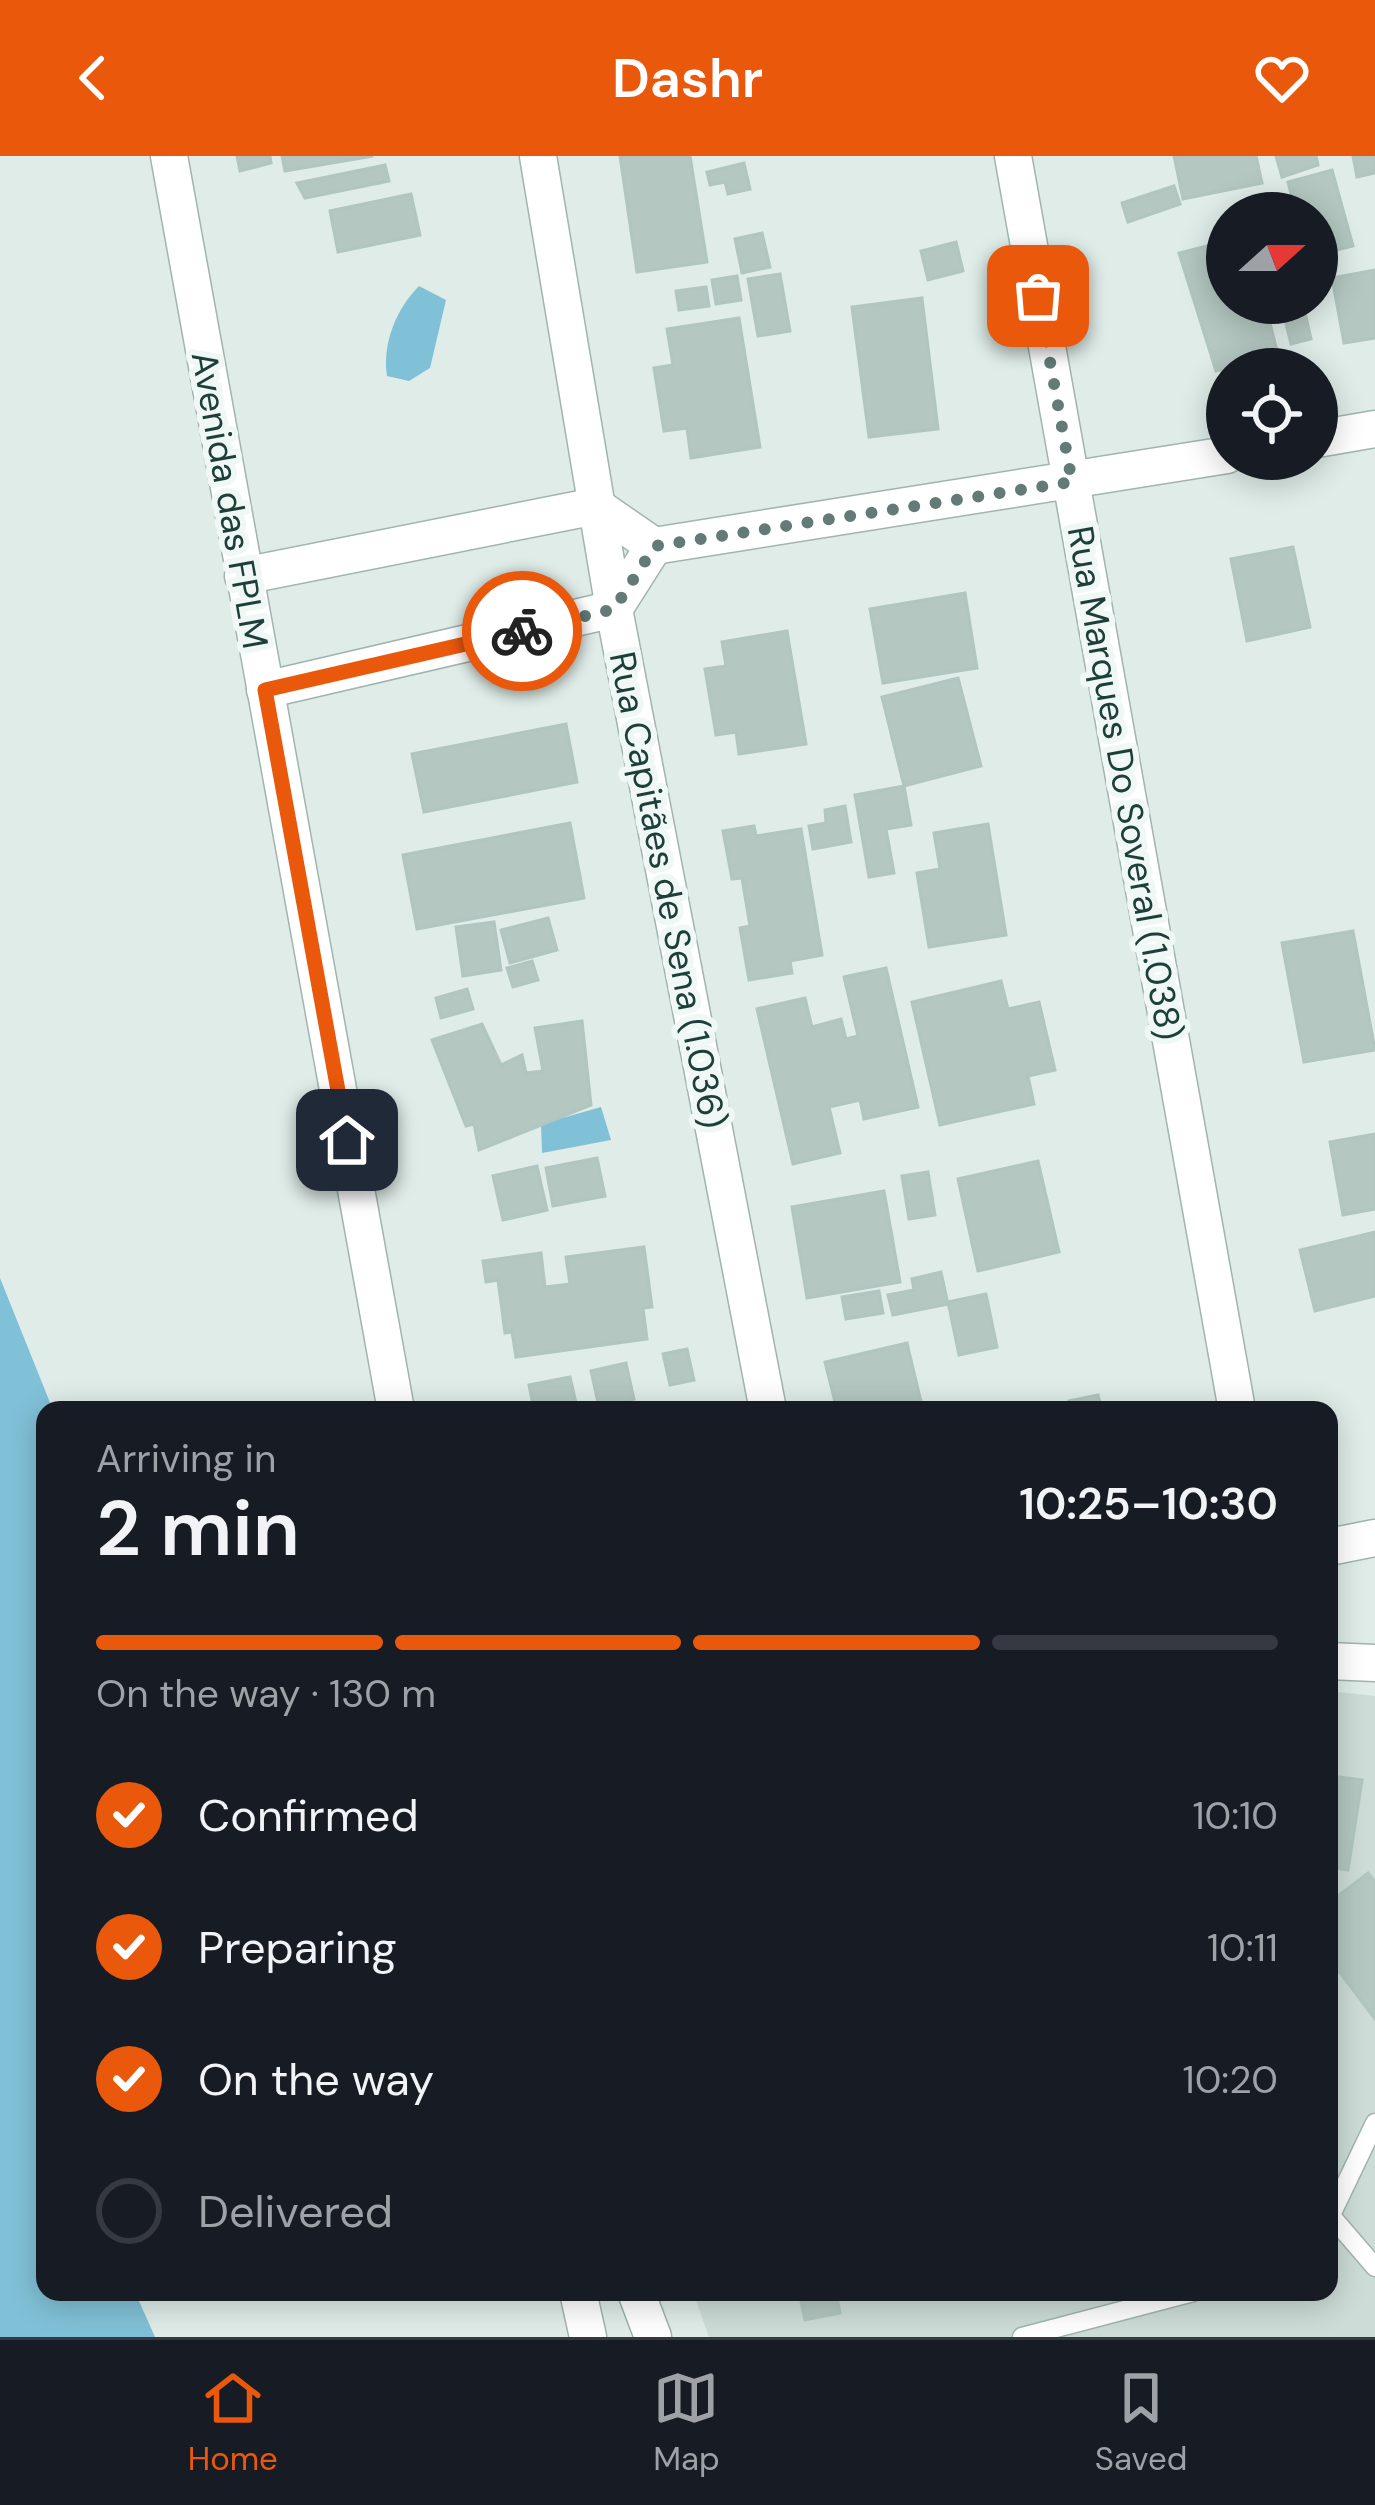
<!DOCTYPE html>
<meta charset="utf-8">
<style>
body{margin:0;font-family:"DM Sans",sans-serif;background:#242831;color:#f1f3f6;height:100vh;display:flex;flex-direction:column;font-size:45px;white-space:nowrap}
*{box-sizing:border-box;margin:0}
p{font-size:39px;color:#9ea1a6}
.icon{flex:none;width:66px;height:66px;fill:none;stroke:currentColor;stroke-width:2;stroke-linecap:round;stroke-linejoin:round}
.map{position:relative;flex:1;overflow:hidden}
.side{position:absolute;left:36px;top:1245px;width:1302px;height:900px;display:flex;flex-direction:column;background:#171b24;border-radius:24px;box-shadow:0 6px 30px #0003}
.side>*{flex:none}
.needle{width:78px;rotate:69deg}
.tools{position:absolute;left:1206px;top:36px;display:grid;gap:24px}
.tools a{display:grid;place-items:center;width:132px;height:132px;border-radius:50%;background:#171b24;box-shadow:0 6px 30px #0003;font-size:60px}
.pin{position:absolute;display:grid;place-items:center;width:102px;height:102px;color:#fff;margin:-51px;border-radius:24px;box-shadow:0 6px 18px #0006}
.courier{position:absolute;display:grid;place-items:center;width:120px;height:120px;margin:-60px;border:9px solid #ea580c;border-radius:50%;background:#fff;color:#222;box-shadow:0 3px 15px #0007}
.head em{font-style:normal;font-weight:600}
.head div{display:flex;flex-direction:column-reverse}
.head{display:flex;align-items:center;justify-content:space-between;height:204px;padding:0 60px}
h1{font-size:78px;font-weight:600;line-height:90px}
.bar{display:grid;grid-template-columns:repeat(4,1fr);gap:18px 12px;align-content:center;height:144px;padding:0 60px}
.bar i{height:15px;border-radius:9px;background:#363941}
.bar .active{background:#ea580c}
.bar p{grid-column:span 4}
ol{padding:0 60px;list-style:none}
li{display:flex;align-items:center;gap:36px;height:132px}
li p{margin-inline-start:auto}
li .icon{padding:12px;border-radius:50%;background:#ea580c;color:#fff;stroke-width:4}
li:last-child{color:#9ea1a6}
li i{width:66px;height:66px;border:6px solid #363941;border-radius:50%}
header{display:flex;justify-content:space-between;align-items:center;height:156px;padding:0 60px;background:#ea580c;color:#fff;font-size:54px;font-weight:600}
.tab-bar{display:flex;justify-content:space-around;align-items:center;height:168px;border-top:3px solid #363941;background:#171b24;font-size:33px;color:#9ea1a6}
.tab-bar a{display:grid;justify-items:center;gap:6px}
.tab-bar .active{color:#ea580c}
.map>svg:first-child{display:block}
</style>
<header><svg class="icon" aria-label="back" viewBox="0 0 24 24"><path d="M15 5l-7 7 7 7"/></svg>Dashr<svg class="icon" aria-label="heart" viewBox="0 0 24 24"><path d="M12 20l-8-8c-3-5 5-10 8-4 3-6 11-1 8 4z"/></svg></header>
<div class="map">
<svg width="1375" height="2181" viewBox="0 0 1375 2181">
<rect width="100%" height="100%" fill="#dfece8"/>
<polygon fill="#cddcd7" points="1329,1535 1375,1540 1375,2181 709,2181 693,2136 1329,2136"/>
<g fill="#81c1d7">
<path d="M419,130L446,144L430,212L409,225L387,220C382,188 396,153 419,130Z"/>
<polygon points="601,951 611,984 542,997 541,968"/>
<polygon points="0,1122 53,1254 45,1254 45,2136 135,2136 155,2181 0,2181"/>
</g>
<g fill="#b4c7c1" stroke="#b1c6c0" stroke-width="3">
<polygon points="237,0 270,0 271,7 240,15"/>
<polygon points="282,0 373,0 285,15"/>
<polygon points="620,0 690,0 707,106 637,116"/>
<polygon points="1174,0 1256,0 1262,27 1183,43"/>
<polygon points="1276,0 1316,0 1318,9 1282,21"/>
<polygon points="1353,0 1375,0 1375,17 1357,21"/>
<polygon points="744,7 750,33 728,38 725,26 710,29 707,16"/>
<polygon points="385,9 389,25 305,42 297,27"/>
<polygon points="1332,14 1353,90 1317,99 1317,57 1296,57 1288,26"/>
<polygon points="1174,30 1180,48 1128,66 1122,47"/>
<polygon points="411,38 420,79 338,96 330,55"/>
<polygon points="762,77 770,111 742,117 735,83"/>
<polygon points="1227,85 1227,147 1265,147 1278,199 1216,215 1179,97"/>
<polygon points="956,86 963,115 928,124 921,95"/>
<polygon points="1375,114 1375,182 1344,187 1332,122"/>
<polygon points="780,118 790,175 758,180 748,123"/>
<polygon points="737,120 741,144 716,148 712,124"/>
<polygon points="706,131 709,150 679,154 676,135"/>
<polygon points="922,142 938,273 869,281 852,151"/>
<polygon points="1303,147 1311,183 1291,188 1282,151"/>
<polygon points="739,162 760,291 691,302 687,272 664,275 654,212 673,209 667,173"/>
<polygon points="1293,391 1310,471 1247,485 1231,403"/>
<polygon points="965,437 977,512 883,527 870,453"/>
<polygon points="787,475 806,588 739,598 736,576 716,579 705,513 726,510 722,486"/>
<polygon points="958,522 981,610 904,630 882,541"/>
<polygon points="566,568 577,626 424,656 412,598"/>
<polygon points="904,630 911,669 886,673 894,717 869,721 855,639"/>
<polygon points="845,650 851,686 813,693 809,670 826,667 825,654"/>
<polygon points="570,667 584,742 417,773 403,699"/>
<polygon points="988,668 1006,779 929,791 917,717 940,713 934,677"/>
<polygon points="754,670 756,680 801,673 822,799 790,805 792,817 749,824 740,772 750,770 742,722 732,723 723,675"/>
<polygon points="548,762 557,794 510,807 501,774"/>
<polygon points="494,766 501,814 463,820 456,771"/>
<polygon points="1353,775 1375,894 1304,906 1282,787"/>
<polygon points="532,805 538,824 513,831 507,812"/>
<polygon points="886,812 918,951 864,963 860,944 829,951 840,997 793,1008 757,853 805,842 812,871 841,863 846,883 858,880 844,821"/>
<polygon points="1001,825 1008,853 1039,846 1055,914 1028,920 1034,948 940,969 912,846"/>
<polygon points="467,833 473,853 441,862 436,842"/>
<polygon points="582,865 591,949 479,994 474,968 466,970 432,884 482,868 501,909 522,899 526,917 543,915 535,872"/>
<polygon points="1375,978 1375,1053 1343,1059 1330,986"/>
<polygon points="597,1002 605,1040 553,1050 546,1012"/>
<polygon points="1038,1005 1059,1096 978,1115 958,1023"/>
<polygon points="537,1010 547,1054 503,1064 493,1020"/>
<polygon points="928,1016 935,1059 909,1063 902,1020"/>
<polygon points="884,1035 900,1126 807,1142 792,1051"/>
<polygon points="1375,1076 1375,1140 1315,1155 1300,1094"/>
<polygon points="644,1091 652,1151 643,1152 647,1183 516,1201 512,1176 505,1177 498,1124 486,1126 483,1105 541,1097 545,1131 570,1128 566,1101"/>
<polygon points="941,1116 948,1148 893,1159 888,1139 914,1134 912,1123"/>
<polygon points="879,1135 883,1157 846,1163 842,1141"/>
<polygon points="986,1138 997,1191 959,1199 948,1146"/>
<polygon points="907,1187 923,1254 837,1254 825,1206"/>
<polygon points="687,1193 694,1224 670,1229 663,1198"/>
<polygon points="626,1207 634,1243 599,1251 591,1215"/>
<polygon points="570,1221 577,1251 534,1254 529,1229"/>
<polygon points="1098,1239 1102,1254 1071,1254 1069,1245"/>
<polygon points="1332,1620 1362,1624 1348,1714 1329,1711"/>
<polygon points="1368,1717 1375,1726 1375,1863 1329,1802 1329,1728 1338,1740"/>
<polygon points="799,2136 836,2136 840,2157 805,2164"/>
</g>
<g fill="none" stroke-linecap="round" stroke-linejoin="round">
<defs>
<g id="service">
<polyline points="1332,2061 1375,2111"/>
<polyline points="1329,2063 1375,1967"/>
<polyline points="1022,2181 1193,2136"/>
</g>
<g id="minor">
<polyline points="538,0 614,453 768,1254"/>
<polyline points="1013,0 1237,1254"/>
<polyline points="1317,283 1375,273"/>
<polyline points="243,420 596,350 654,390 1227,299"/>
<polyline points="265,534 614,453 654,390"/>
<polyline points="1329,1391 1375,1382"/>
<polyline points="1329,1505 1375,1507"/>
</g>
<g id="tertiary">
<polyline points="169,0 396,1254"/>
<polyline points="578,2136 588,2181"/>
<polyline points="636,2136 653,2181"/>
</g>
</defs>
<use href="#service" stroke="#a1b4b0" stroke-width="21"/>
<use href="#minor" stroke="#a1b4b0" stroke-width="39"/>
<use href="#tertiary" stroke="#a1b4b0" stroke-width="39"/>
<use href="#service" stroke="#fff" stroke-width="18"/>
<use href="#minor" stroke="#fff" stroke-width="36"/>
<use href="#tertiary" stroke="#fff" stroke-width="36"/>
</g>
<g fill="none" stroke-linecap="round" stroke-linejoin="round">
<polyline stroke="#627b76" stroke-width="12" stroke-dasharray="0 21.6" points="522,475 614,453 655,390 1072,326 1038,140"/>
<polyline stroke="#ea580c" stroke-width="15" points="347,984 265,534 522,475"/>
</g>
<g text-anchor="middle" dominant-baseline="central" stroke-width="12" stroke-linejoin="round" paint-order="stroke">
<g font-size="36" fill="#1e3e39" stroke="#f0f8f5">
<text transform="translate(230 344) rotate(80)">Avenida das FPLM</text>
<text transform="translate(1125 627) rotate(80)">Rua Marques Do Soveral (1.038)</text>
<text transform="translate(668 734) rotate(79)">Rua Capitães de Sena (1.036)</text>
</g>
</g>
</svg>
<div class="tools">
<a><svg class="needle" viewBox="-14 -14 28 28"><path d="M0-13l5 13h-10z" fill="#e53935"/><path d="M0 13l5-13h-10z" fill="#9ea1a6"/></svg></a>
<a><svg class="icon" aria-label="locate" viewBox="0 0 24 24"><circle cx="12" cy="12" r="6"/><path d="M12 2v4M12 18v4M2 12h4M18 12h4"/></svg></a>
</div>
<div class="pin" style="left:1038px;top:140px;background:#ea580c"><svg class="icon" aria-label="bag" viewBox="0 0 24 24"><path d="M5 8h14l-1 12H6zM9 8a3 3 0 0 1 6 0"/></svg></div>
<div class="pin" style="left:347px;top:984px;background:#1f2937"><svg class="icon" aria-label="home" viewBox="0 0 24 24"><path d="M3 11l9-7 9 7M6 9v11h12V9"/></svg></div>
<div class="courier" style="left:522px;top:475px"><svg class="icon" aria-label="bike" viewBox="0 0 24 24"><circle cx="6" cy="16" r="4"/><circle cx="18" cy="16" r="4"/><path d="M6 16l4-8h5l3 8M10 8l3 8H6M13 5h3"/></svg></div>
<section class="side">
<div class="head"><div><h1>2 min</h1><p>Arriving in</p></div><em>10:25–10:30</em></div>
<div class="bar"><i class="active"></i><i class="active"></i><i class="active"></i><i></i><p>On the way · 130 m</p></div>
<ol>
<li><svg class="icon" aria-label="check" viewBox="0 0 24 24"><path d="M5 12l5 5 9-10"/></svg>Confirmed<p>10:10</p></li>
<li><svg class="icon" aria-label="check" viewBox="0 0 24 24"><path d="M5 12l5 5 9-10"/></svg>Preparing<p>10:11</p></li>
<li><svg class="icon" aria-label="check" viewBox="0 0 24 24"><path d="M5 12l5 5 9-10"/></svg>On the way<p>10:20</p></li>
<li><i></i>Delivered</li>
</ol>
</section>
</div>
<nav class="tab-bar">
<a class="active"><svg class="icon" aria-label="home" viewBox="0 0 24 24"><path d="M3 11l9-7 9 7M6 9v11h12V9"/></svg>Home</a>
<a><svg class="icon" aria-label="map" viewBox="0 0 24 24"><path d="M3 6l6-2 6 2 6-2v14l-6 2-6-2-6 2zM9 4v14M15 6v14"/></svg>Map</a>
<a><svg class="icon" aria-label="saved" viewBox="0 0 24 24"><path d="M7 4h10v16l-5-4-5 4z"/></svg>Saved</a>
</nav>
